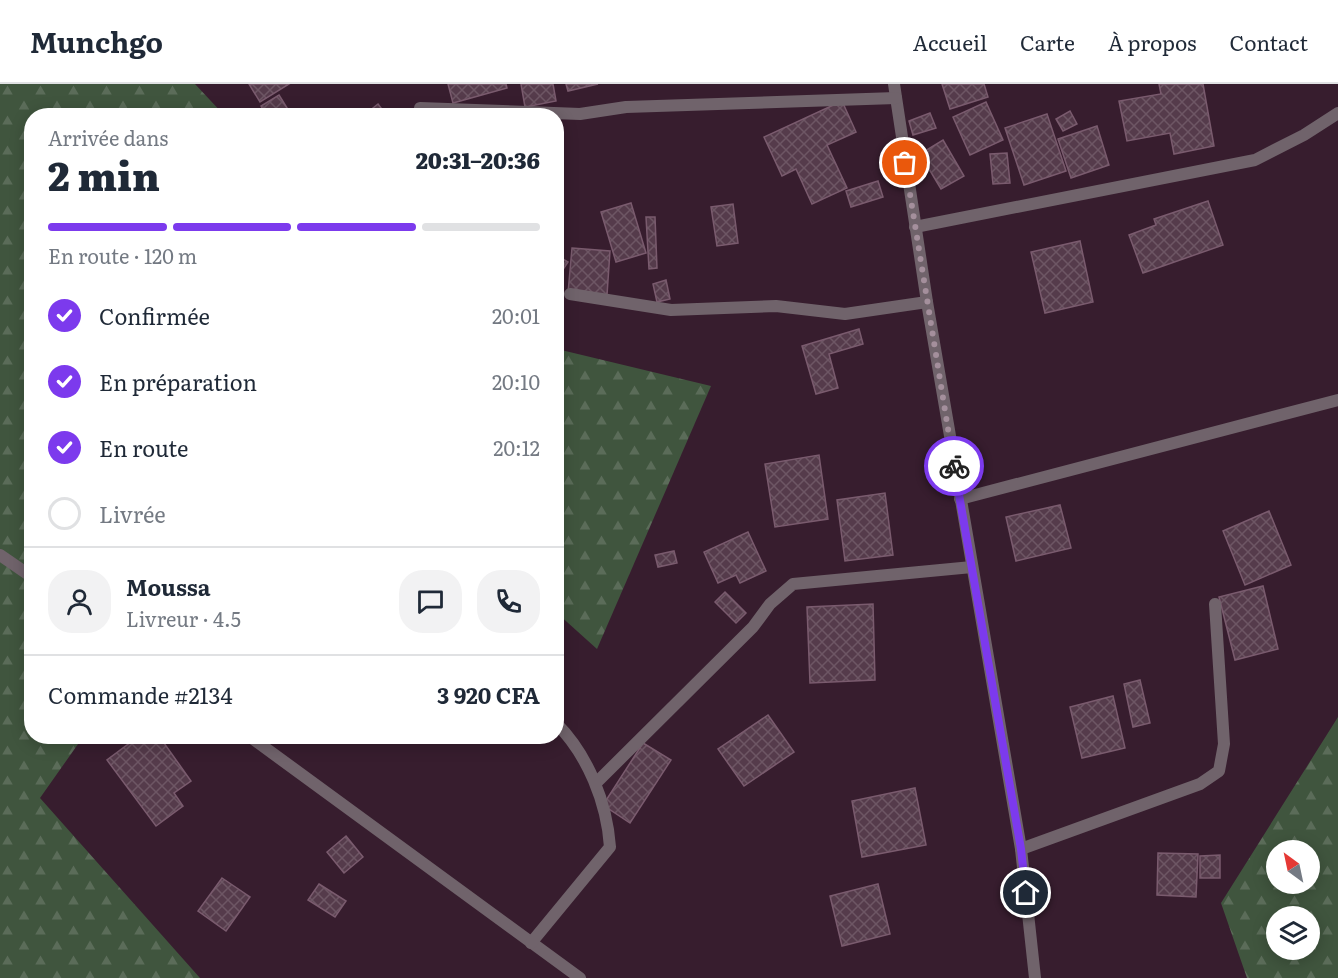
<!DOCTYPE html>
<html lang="fr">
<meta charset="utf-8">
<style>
body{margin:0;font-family:Literata,serif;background:#f2f2f3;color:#1f2937;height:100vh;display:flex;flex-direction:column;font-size:22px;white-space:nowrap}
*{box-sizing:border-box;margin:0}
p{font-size:20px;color:#747a83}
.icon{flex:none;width:33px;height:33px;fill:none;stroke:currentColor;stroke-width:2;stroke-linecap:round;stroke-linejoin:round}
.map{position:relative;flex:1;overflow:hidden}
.drawer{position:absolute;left:24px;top:24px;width:540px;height:636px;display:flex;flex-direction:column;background:#fff;border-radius:24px;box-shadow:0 3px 15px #0003}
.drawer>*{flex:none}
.needle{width:39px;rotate:327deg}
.fabs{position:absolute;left:1266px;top:756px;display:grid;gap:12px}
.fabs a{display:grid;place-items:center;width:54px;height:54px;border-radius:50%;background:#fff;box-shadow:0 3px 15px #0003;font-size:30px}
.pin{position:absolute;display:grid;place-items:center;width:51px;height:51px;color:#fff;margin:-26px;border:3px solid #fff;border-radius:50%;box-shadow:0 2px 6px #0007}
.courier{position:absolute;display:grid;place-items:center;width:60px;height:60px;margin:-30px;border:4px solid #7c3aed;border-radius:50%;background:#fff;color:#222;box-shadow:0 2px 8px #0007}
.head em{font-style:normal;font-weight:800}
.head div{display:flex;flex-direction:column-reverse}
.head{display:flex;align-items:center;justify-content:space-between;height:102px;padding:0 24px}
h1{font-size:39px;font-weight:800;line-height:45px}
.bar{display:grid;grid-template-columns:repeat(4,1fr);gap:9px 6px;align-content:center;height:72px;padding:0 24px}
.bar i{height:8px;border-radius:4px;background:#e0e1e3}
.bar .active{background:#7c3aed}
.bar p{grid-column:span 4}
.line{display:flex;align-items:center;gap:15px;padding:0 24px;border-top:2px solid #e0e1e3}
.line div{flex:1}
.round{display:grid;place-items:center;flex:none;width:63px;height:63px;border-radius:24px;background:#f2f2f3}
ol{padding:0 24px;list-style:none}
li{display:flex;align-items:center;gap:18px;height:66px}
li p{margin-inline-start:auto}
li .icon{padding:6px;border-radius:50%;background:#7c3aed;color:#fff;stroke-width:4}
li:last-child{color:#747a83}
li i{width:33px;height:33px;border:3px solid #e0e1e3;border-radius:50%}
header{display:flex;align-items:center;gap:36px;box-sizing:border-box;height:84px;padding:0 30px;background:#fff;border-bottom:2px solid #e0e1e3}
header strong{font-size:28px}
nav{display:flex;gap:33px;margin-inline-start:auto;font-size:21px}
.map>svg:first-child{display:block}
</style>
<header>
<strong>Munchgo</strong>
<nav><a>Accueil</a><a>Carte</a><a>À propos</a><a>Contact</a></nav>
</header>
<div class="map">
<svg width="1338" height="894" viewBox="0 0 1338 894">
<defs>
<pattern id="forest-firs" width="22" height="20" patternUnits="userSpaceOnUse" patternTransform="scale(1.5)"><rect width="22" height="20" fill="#40553e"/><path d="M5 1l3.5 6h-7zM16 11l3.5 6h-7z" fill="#5b6c59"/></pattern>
<pattern id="building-cross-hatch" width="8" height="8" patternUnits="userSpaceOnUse" patternTransform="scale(1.5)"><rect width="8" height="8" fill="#553b4b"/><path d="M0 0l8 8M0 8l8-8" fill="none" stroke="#6d5664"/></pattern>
</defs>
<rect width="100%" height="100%" fill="#371d2e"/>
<g fill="url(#forest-firs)" fill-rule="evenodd">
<polygon points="0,0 195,0 224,31 32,32 32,652 83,653 40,714 200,894 0,894"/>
<polygon points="557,265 711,302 597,565 557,529"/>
<path d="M1338,633V894H1247L1221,819ZM1310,766V800H1276V766ZM1310,832V866H1276V832Z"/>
</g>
<g fill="url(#building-cross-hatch)" stroke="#7a5b6e" stroke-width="1.5">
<polygon points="249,0 289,0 260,18"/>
<polygon points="448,0 506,0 507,4 453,19"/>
<polygon points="521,0 553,0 556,17 525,23"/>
<polygon points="566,0 598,0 568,7"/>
<polygon points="942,0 984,0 988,13 950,25"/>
<polygon points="1159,0 1203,0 1214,62 1174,70 1170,49 1127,57 1119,17 1161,10"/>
<polygon points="279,11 292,32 266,32 261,22"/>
<polygon points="842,17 856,48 827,61 847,104 812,120 796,85 782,92 764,53"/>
<polygon points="986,18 1003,56 970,71 953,33"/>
<polygon points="378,20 387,32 363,32"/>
<polygon points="1070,27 1077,40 1063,47 1056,35"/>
<polygon points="930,29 936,44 913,51 909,37"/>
<polygon points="1047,30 1066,87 1024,101 1005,44"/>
<polygon points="1097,42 1109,81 1071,94 1058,55"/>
<polygon points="943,56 964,92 941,105 920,70"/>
<polygon points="1007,69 1010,99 993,100 990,70"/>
<polygon points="878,97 883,113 851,123 846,107"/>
<polygon points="1208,117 1223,161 1143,189 1129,151 1156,141 1154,135"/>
<polygon points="631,119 646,169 616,178 601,128"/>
<polygon points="733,120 738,159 717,162 711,123"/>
<polygon points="646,133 655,133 657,184 649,185"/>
<polygon points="1080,157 1093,218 1045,229 1031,168"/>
<polygon points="572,164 610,167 607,211 568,209"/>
<polygon points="556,171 568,178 556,196"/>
<polygon points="666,196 670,215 657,218 653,200"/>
<polygon points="859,245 863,260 829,270 838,304 816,310 802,262"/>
<polygon points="819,371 828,435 775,443 765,380"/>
<polygon points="885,409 893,471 845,477 837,416"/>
<polygon points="1060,421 1071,464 1016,477 1006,433"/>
<polygon points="1269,427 1291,481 1245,501 1223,447"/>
<polygon points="748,448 766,487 740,499 736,491 718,499 704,468"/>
<polygon points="674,467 677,479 658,483 655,471"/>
<polygon points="1263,502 1278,565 1235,576 1219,513"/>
<polygon points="725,508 746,529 736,539 715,518"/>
<polygon points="873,520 875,596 810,599 807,523"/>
<polygon points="1140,596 1150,639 1133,643 1124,600"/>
<polygon points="1113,612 1125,664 1082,674 1070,623"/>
<polygon points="768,631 794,668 744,702 718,665"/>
<polygon points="139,652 159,652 191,697 174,709 183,722 156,742 107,676"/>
<polygon points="643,659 671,676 630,739 603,721"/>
<polygon points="915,704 926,761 862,773 852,717"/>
<polygon points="346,752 363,773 344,789 327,768"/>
<polygon points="1158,769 1198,770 1196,813 1157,811"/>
<polygon points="1220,771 1220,794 1200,794 1200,772"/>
<polygon points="222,794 250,813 226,847 198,827"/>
<polygon points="319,800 346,817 335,833 308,816"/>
<polygon points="878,800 890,850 842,862 830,812"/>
</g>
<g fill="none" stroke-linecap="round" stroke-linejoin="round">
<g stroke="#70636b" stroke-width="12">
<polyline points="894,0 927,218 1021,765 1035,894"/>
<polyline points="420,24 580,30 626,23 896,14"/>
<polyline points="915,143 1255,76 1304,51 1338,29"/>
<polyline points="570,210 671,226 776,222 845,230 927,218"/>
<polyline points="960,415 1338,316"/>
<polyline points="0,471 32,493"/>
<polyline points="249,652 580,894"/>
<polyline points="596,699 753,543 770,520 793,500 972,483"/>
<polyline points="1021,765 1200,700 1219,687 1224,660 1215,520"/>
<path d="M531,859L610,763C607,719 588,671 556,639"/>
</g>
</g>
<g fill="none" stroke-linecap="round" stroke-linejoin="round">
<polyline stroke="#a48f9c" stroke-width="6" stroke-dasharray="0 10.8" points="905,79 954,382"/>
<polyline stroke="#7c3aed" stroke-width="8" points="954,382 1021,765 1026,809"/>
</g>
</svg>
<div class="fabs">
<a><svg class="needle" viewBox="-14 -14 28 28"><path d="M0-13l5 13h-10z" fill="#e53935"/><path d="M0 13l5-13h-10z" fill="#747a83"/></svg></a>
<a><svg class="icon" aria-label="layers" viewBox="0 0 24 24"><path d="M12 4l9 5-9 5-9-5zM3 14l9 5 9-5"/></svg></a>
</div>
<div class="pin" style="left:905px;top:79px;background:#ea580c"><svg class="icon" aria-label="bag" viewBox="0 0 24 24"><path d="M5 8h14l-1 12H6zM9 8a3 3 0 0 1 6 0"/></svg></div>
<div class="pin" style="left:1026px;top:809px;background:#1f2937"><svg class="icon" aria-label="home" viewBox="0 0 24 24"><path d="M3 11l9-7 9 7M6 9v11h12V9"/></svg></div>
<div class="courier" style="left:954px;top:382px"><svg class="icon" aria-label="bike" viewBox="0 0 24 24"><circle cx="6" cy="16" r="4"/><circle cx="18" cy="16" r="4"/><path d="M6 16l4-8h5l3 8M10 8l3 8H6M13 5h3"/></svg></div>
<section class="drawer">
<div class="head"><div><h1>2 min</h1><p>Arrivée dans</p></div><em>20:31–20:36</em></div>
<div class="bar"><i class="active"></i><i class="active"></i><i class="active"></i><i></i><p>En route · 120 m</p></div>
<ol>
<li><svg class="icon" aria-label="check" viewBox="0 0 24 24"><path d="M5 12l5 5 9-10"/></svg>Confirmée<p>20:01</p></li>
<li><svg class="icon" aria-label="check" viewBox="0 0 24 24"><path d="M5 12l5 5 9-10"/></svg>En préparation<p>20:10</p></li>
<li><svg class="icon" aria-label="check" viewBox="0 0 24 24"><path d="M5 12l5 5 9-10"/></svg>En route<p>20:12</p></li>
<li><i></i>Livrée</li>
</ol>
<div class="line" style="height:108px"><a class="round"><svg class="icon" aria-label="person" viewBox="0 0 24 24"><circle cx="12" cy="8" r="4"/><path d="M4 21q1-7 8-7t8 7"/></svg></a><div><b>Moussa</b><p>Livreur · 4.5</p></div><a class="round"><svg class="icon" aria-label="chat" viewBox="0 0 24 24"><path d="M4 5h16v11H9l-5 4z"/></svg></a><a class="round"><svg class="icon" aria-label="phone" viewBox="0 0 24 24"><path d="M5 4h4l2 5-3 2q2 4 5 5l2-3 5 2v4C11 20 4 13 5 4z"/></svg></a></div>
<div class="line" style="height:78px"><div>Commande #2134</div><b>3 920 CFA</b></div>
</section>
</div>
